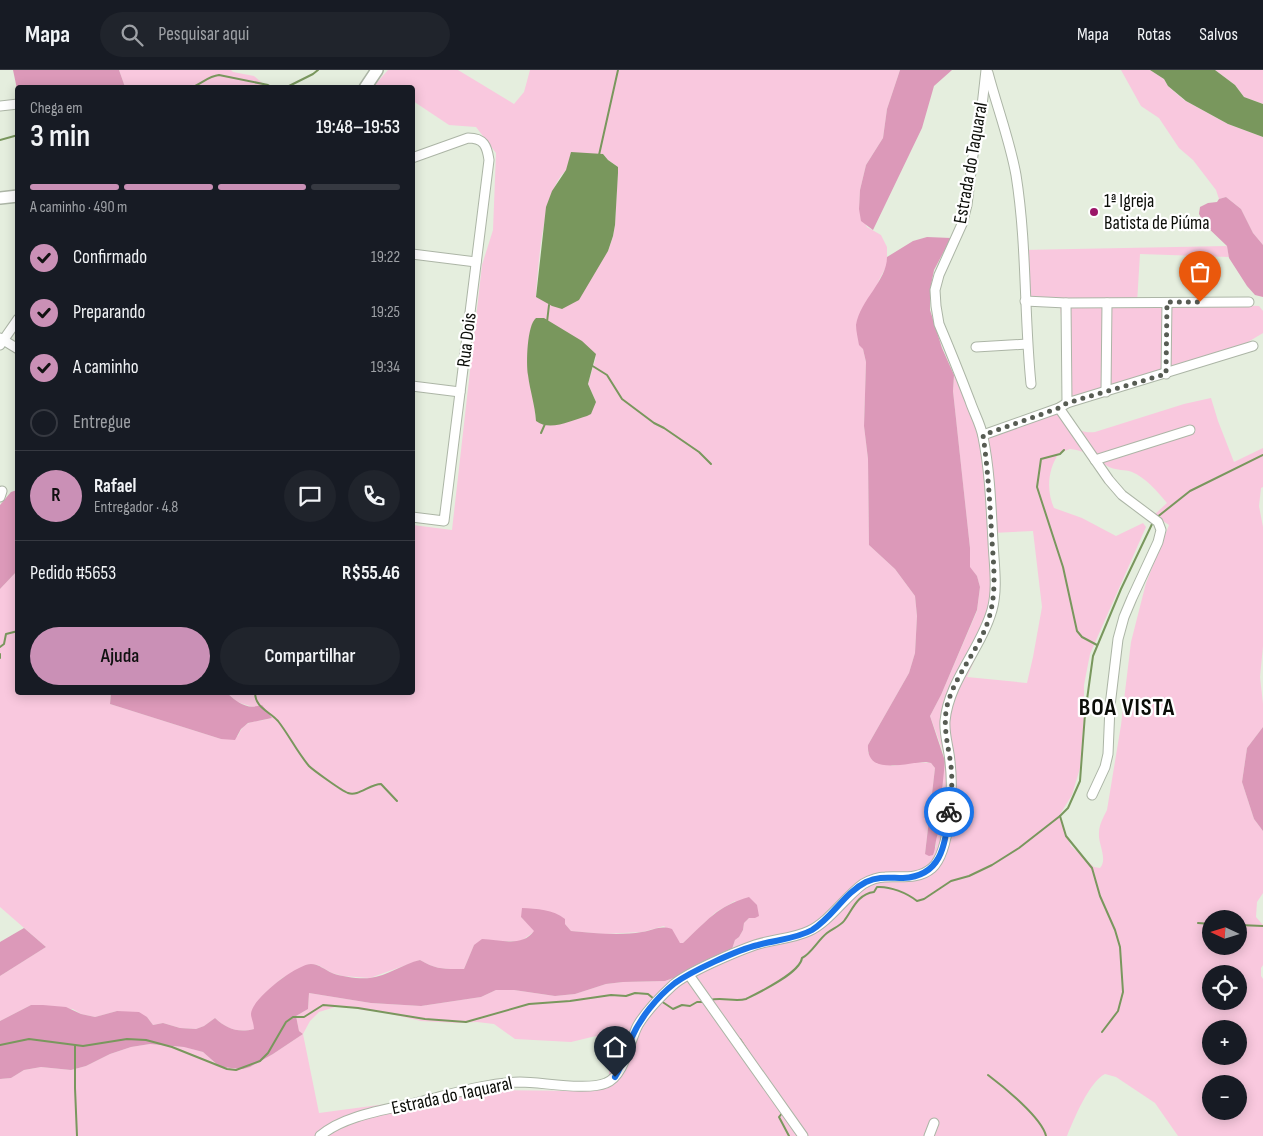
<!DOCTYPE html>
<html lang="pt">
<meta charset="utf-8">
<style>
body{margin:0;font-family:"Sofia Sans Condensed",sans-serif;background:#20242c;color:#f1f3f6;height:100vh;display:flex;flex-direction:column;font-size:19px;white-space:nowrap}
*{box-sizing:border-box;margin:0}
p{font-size:16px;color:#9ea1a6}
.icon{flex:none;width:28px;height:28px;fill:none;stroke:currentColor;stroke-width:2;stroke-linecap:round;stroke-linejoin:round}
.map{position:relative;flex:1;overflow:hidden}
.details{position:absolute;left:15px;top:15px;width:400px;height:610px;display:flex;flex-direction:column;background:#171b24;border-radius:5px;box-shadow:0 2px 12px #0003}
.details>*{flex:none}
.needle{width:32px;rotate:274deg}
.tools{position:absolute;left:1202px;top:840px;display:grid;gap:10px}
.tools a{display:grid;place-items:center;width:45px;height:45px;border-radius:50%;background:#171b24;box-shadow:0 2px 12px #0003;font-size:25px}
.pin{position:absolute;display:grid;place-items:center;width:42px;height:42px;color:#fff;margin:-51px -21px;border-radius:50% 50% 50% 0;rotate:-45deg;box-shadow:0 0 5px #0007}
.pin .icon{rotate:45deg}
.courier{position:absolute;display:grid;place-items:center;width:50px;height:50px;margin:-25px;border:4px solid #1a73e8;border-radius:50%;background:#fff;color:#222;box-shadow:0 1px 6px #0007}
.summary em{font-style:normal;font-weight:600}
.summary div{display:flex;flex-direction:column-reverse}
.summary{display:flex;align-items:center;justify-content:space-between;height:85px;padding:0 15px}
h1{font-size:32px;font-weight:600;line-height:38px}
.bar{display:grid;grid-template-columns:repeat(4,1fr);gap:8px 5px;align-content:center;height:60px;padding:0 15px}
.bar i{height:6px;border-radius:4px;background:#363941}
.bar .current{background:#ca90b6}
.bar p{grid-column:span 4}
.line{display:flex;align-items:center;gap:12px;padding:0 15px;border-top:1px solid #363941}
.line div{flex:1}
.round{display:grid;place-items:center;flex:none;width:52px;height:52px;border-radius:26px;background:#20242c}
ol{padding:0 15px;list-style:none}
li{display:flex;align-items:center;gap:15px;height:55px}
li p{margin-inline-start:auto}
li .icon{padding:5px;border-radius:50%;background:#ca90b6;color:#111;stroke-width:4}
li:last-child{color:#9ea1a6}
li i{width:28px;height:28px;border:2px solid #363941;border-radius:50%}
.button{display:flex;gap:10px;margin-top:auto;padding:10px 15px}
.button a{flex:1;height:58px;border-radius:30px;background:#ca90b6;color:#111;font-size:20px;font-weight:600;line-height:58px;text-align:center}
.button a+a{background:#20242c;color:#f1f3f6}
header{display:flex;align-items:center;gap:30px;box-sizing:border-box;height:70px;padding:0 25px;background:#171b24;border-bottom:1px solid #363941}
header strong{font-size:24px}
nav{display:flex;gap:28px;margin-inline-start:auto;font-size:18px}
.search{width:350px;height:45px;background:#20242c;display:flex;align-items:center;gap:12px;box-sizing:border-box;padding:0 18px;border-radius:28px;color:#9ea1a6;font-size:19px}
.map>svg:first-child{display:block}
</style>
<header>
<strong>Mapa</strong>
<div class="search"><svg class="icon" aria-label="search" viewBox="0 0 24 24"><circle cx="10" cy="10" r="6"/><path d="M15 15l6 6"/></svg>Pesquisar aqui</div>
<nav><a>Mapa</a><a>Rotas</a><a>Salvos</a></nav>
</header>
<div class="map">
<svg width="1263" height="1066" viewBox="0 0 1263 1066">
<rect width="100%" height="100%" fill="#e5eede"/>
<g fill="#f9c8de" fill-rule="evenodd">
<polygon points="119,0 231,0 233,2 254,6 267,17 125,17"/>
<path d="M388,0H458L514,34L524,22L530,0H900L887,39L883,68L866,95L860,120L859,139L867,157L881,165L887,177V195L879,210L863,279L866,292L864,356L868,389L869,475L895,499L915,526L917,546L915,583L909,603L868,675V683L892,696L914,692L931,693L935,698L925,784L936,777V768L938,764L941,744L944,684L930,646L941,625L977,541L980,517L977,506L970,498V478L953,321L954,305L979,363L1060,340C1070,354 1076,364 1095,362L1184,334L1211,328L1218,351L1234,392L1263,378V417L1261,418L1259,436L1263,457V576L1260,607L1263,634V657L1247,678L1242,712L1254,749L1263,761V823L1257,832L1256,847L1263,855V895L1261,898V906L1263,909V1066H1178L1155,1033L1116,1007L1105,1004C1089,1012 1074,1049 1067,1066H0V1009L11,1008L24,1000L41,997L71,1000L86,996L110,984L131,977L150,974L185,977L203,982L220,997L243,999L250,997L273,984L303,964L299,961L296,946L308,939L309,923L371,933L421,936L481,927L496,920H514L555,926L575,924L606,914L623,912L665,911L729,888L735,870L739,867L743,860L744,853L749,848L735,831L716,842L683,873H680L664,856L642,862L604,864L571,861L565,854L521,847L535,861L521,871H504L474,875L464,899C445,899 437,900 420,890L370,908L343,906L332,903L318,895L309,894L282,908L263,925L254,953V959C238,963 227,959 215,948L204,956L196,959L180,958L163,953L153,955L147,947L117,941L95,947L81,944L73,939L31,935L0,951V906L46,877L0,837V519L16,502L17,501L18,622L111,623L110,634L221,669L238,666C245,648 256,653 272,648L253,637L237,632L227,623L412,622L413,455L452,460L482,195L493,160L496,83L476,57L449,55L413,31L412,18L373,17ZM603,84L608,90L618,97L615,155L613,166L608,181L599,193L536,226C538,198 543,117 567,100C577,92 592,89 603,84ZM596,287L588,314L596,332L536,351L534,330ZM1070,379C1089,381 1093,388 1109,397C1118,401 1124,399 1132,402C1146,408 1157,421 1167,433L1154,445L1169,455L1146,513L1131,572L1121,655L1107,740C1103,748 1099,755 1099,763C1098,774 1108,789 1100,798L1094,797L1071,776L1059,746L1072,725L1080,698L1084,647V615L1090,584L1146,457L1143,453L1116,466L1082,448L1054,438C1046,420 1048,399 1059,383ZM1033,461L1042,537L1033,587L1027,613L967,607L998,538L992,463ZM1211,849H1239V876H1211ZM1211,904H1239V931H1211ZM346,936L362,940L382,942L421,951L457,953L477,952L494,954L515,969L571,972L596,966L609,998V1009L596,1019L585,1021L491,1020L319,1043L303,964L310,951L319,942L335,937ZM1211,959H1239V986H1211ZM1211,1014H1239V1041H1211Z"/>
<polygon points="1121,0 1150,0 1164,9 1168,16 1184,30 1228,54 1263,67 1263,175 1253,163 1241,139 1226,127 1219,129 1216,120 1193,90 1179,78 1159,48 1141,36"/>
<polygon points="1215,0 1263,0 1263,34 1244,27 1235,15"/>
<polygon points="1227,176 1229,187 1140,184 1137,233 1259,236 1263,241 1263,263 1243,275 1069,329 1060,236 1024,227 1022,180"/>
</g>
<g fill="#dc99b9">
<polygon points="13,0 119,0 125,17 18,18 17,19"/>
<polygon points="900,0 952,0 934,16 922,58 873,160 861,151 859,139 860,120 866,95 883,68 887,39"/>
<polygon points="1226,127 1241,139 1253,163 1263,175 1263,227 1255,225 1247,216 1229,188 1227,176 1205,155 1199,144 1200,137 1208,133 1217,132 1219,129"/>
<path d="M927,167L951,168L934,200L930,221V240L942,278L954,305L953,321L970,478V497L977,506L980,517L977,540L941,625L930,646L945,691L940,741L941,744L946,748L949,759L941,764H938C935,770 936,778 933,785L929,786L925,784L935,698L931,693L926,692C908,692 866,707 868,675L909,603L915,583L917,546L915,526L895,499L869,475L868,389L864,356L866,292L863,279L859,275C858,269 856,261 856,255C860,230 887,211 887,187L913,171Z"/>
<polygon points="17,420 17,501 0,519 0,435 11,422"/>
<path d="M111,623H227C238,633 247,640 262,635L272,648L248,653L241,659L235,670L221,669L110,634Z"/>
<polygon points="1263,657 1263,761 1254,749 1242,712 1247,678"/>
<path d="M749,827L757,835L759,846L755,848H749L744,853L743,860L739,867L735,870L729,888L665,911L623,912L606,914L575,924L555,926L514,920H496L481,927L421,936L371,933L309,923L308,939L296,946L299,961L303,964L273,984L250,997L243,999L220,997L203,982L184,977L150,974L131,977L110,984L86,996L71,1000L41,997L24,1000L11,1008L0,1009V951L31,935H43L66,937L81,944L95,947L117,941L139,942L147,947L153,955L163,953L180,958L196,959L204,956L215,948C227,959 238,963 254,959C254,954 251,948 251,944C251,929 297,894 311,894C319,894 325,900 332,903C342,907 359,909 370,908C387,906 403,894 420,890C437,900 445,899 464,899L474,875L482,869C500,870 523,877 534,861L521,847L522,838C537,839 553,839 565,849V854L571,861C594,863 619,866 642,862C654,860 660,855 672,859L680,873H683C707,851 717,836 749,827Z"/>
<polygon points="24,858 46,877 0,906 0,872"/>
</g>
<g fill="#79975d">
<polygon points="1150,0 1215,0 1235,15 1244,27 1263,34 1263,67 1228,54 1186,31 1168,16 1164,9"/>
<polygon points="571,82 603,84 608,90 618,97 618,103 615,155 613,166 608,181 579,230 562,239 552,236 536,227 546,137 552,121 566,100"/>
<path d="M536,248H544L582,271L596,284L588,314L596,332L591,344L587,346C572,350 550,362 536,351C535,335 530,321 528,305C526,293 527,255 536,248Z"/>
</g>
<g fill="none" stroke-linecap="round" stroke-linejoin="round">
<g stroke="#79975d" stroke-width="2">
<polyline points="183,18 185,18"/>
<path d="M190,18C200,15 208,6 219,5L268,15L273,18"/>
<polyline points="285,18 313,4 318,0"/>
<polyline points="0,70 18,65"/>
<polyline points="599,85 618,0"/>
<polyline points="547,252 549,235"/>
<polyline points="591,295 607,305 622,329 654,353 664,358 699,382 711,394"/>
<polyline points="541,363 545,354"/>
<polyline points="1064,380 1060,384 1041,389 1037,417 1063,497 1077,561 1082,567 1097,575"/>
<polyline points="1156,448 1190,421 1263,385"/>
<polyline points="0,577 4,574 6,564 18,561"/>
<polyline points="0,584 0,588"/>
<path d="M255,622C255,638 269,641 278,651C289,665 297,682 309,696C313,700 342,721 348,723C358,727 370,714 381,714L397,731"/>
<polyline points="1060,746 1066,766 1092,798 1100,826 1115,860 1120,877 1123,922 1118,941 1102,962"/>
<polyline points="1198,853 1211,854"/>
<polyline points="1239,855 1263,856"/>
<path d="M710,930C722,927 735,932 746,929C760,922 800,903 802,888C811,884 818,870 827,863C832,859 840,856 844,851C852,841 857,824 874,822L877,817C890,816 907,823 917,831L924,829L951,811L969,806L992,795L1019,778L1060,746L1068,738L1080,711L1085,644L1093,586L1121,519L1153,452"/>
<polyline points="661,931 673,939 682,935 690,936 697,932 703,932"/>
<polyline points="740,969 751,986"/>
<polyline points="0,975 29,969 83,976 127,969 146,970 172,977 227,999 236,1000 260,991 268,983 286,952 293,947 304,947 323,935 358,938 425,949 466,952 529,934 570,931 611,925 626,926 635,923 648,924 654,929"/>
<polyline points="75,976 75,1018 77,1066"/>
<path d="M988,1005C1004,1017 1042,1048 1046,1066"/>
<polyline points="783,1042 779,1047 789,1066"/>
</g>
<defs>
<g id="minor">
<path d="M988,3C997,37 1010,71 1016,105C1027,174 1024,245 1031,314"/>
<polyline points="0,36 18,34"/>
<path d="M412,88L468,68C484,68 487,76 489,90L444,451L412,447"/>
<polyline points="412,184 476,192"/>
<polyline points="1025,231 1066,233 1249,232"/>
<polyline points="1066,233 1067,333"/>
<polyline points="0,268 18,279"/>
<polyline points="0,275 18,249"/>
<polyline points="976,277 1027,274"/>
<polyline points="1166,304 1167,233"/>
<polyline points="412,316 460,322"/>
<polyline points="1106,322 1107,233"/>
<polyline points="1059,338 1109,410 1122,425 1158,452 1161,460 1158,472 1132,528 1124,547 1118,569 1110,636 1108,684 1105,697 1092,725"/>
<polyline points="983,365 1059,338 1067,333 1253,276"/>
<polyline points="1095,390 1190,360"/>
<polyline points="0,427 2,421"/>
<polyline points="689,905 803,1066"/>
<path d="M320,1066C345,1044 392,1039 423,1031C455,1023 487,1013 520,1012C542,1012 587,1021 606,1013C625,1006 629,971 638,955C647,940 660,927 673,915C688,902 735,882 755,875C773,869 792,869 809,861C829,852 845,827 863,814C870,810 877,807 885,807C901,806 918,810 932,798C951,781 953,716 950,692C949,678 944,665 945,651C949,610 981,579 992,540C998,519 994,494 993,472C991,437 990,401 983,367C981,355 974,343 970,331C960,305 950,280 939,254L936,236L935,220L939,205L962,154L967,135L973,85L980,54L986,0"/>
<polyline points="929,1066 934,1053"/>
</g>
<g id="major">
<polyline points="365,18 377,0"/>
<polyline points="0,128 18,126"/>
</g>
</defs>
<use href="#minor" stroke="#acb5a6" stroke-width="11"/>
<use href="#major" stroke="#acb5a6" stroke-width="14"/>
<use href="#minor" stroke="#fff" stroke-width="9"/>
<use href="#major" stroke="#fff" stroke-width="11"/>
</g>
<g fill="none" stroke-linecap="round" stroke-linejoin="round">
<path stroke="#575c53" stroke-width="5" stroke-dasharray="0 9" d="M949,742C952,724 953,706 950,689C947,671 943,654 947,636C954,607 977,582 987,554C997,527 994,499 992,471C990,435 988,400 983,365L1059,338L1067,333L1166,304L1167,232H1200"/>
<path stroke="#1a73e8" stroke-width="6" d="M615,1007C623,995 626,982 631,969C640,948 657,927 675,913C692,901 737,880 758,875C775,870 796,869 812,860C833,847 844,823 866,812C879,806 889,808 903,808C943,806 945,773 949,742"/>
</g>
<circle fill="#9b1668" stroke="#fff" stroke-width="2" cx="1094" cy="142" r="5"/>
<g text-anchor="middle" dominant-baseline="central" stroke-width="4.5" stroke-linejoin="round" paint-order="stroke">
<g font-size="19" fill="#0b0d08" stroke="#fff">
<text transform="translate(971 93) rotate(-80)">Estrada do Taquaral</text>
<text transform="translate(467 270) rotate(-83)">Rua Dois</text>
<text transform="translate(452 1026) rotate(-12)">Estrada do Taquaral</text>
</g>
<g font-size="19" fill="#0b0d08" stroke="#fff" text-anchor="start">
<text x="1104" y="131">1ª Igreja<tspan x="1104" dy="22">Batista de Piúma</tspan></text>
</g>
<g font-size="24" font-weight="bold" letter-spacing="1" fill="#0b0d08" stroke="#fff">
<text x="1127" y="637">BOA VISTA</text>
</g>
</g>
</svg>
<div class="tools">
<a><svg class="needle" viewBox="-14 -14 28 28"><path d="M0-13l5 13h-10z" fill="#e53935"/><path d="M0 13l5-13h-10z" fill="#9ea1a6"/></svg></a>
<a><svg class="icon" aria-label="locate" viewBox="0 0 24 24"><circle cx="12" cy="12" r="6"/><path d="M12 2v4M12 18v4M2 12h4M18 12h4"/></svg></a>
<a>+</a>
<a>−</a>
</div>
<div class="pin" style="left:1200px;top:232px;background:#ea580c"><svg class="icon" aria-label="bag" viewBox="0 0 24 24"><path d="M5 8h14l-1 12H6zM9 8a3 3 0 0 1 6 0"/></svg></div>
<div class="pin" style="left:615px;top:1007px;background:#1f2937"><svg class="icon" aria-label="home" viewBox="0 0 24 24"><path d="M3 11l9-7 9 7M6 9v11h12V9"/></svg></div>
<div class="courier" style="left:949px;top:742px"><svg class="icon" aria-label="bike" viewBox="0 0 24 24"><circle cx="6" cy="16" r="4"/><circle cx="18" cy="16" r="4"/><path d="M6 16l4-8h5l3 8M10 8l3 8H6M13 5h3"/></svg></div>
<section class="details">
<div class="summary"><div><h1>3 min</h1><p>Chega em</p></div><em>19:48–19:53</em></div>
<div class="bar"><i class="current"></i><i class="current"></i><i class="current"></i><i></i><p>A caminho · 490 m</p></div>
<ol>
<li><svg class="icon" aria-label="check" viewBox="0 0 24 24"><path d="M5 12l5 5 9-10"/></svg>Confirmado<p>19:22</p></li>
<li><svg class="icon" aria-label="check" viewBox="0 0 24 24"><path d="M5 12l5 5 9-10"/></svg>Preparando<p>19:25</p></li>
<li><svg class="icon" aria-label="check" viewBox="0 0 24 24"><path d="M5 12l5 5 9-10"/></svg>A caminho<p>19:34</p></li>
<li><i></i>Entregue</li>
</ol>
<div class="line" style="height:90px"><b class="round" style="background:#ca90b6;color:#111">R</b><div><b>Rafael</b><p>Entregador · 4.8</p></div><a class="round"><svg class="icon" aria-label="chat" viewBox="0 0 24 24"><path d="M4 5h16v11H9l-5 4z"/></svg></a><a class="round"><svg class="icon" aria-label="phone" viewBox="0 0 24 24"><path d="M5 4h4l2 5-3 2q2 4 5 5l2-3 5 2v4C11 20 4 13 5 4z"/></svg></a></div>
<div class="line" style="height:65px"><div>Pedido #5653</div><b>R$55.46</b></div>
<div class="button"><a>Ajuda</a><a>Compartilhar</a></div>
</section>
</div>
